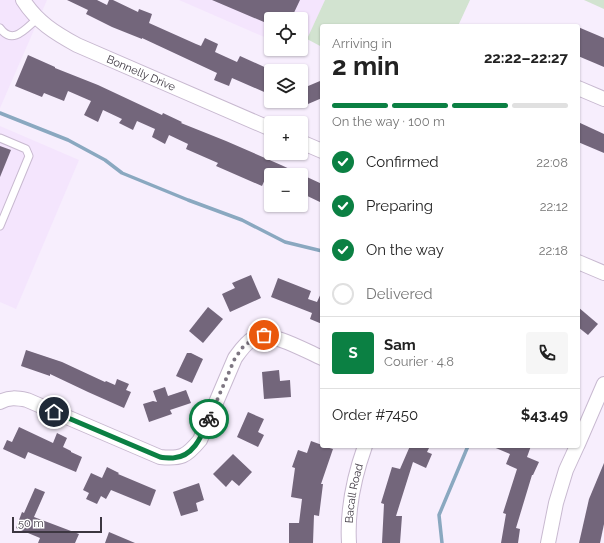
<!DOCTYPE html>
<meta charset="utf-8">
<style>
body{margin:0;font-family:Raleway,sans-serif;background:#f6f6f6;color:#222;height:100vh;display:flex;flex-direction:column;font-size:15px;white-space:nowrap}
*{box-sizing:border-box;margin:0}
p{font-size:13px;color:#767676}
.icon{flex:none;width:22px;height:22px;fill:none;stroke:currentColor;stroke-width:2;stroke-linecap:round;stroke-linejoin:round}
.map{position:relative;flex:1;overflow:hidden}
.sheet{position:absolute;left:320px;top:24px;width:260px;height:424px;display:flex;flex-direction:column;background:#fff;border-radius:4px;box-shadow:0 1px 3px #0004}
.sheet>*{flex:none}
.buttons{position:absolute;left:264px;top:12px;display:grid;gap:8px}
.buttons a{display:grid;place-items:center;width:44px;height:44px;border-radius:4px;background:#fff;box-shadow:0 1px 3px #0004;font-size:20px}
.scale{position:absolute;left:12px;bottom:10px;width:90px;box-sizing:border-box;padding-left:4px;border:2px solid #3c3640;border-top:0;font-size:11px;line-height:14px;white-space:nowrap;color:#3c3640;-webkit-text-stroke:3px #fff;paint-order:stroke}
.pin{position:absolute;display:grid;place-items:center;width:34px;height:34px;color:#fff;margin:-17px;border:2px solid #fff;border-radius:50%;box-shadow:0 1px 4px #0007}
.courier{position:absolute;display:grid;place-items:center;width:40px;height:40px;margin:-20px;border:3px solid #0b8043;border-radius:50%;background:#fff;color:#222;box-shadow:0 1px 5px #0007}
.headline em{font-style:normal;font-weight:700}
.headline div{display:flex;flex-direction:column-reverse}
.headline{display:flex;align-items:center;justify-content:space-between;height:68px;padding:0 12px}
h1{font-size:26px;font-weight:700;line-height:30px}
.bar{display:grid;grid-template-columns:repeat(4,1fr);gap:6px 4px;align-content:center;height:48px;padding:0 12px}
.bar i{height:5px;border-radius:3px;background:#e0e0e0}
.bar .selected{background:#0b8043}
.bar p{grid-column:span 4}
.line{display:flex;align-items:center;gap:10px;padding:0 12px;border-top:1px solid #e0e0e0}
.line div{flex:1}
.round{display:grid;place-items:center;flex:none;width:42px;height:42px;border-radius:4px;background:#f6f6f6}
ol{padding:0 12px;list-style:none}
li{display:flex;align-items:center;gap:12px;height:44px}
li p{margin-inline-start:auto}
li .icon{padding:4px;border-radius:50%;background:#0b8043;color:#fff;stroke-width:4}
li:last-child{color:#767676}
li i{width:22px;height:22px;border:2px solid #e0e0e0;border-radius:50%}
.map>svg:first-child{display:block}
</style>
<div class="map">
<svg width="604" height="543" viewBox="0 0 604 543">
<rect width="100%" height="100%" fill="#f7eefd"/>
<g fill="#f4e5fd">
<polygon points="0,0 47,0 0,108"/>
<polygon points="179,0 325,0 301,53 291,49 301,49 301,19 271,19 271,40"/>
<polygon points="0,126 79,160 16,309 0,302"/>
</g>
<g fill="#d2e3d0">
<polygon points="325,0 470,0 458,26 322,26 322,47 307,39"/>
<polygon points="584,0 604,0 604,9"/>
</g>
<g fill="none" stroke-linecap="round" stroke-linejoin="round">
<g stroke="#8aa8c0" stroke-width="3.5">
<polyline points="0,113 68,140 105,160 122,173 188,200 242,220 285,242 322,251"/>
<polyline points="442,543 439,515 468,446"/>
</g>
</g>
<g fill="#73667b">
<polygon points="67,0 97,0 107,5 109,0 113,0 138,12 139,9 152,14 149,23 196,44 201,46 205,38 218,44 215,52 237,62 240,56 271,70 271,95 232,78 229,86 214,80 217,73 142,38 142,39 112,27 86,14 88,10"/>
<polygon points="212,0 300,0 291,19 271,19 271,25"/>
<polygon points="578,27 604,38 604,67 578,56"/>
<polygon points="28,55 55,67 55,68 98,85 162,115 163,113 182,122 181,123 226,141 281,165 322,184 322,203 301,193 301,175 271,175 271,180 266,177 262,186 216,166 218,163 186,149 188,144 169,135 165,144 152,137 155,129 137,121 133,130 119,123 122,119 103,110 98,122 84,115 91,101 68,91 64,101 44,93 42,97 15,86"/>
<polygon points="320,81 322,86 322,98 301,107 301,89"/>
<polygon points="578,122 604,134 604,153 578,142"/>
<polygon points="0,146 11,150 0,177"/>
<polygon points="251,275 261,298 230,312 222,294 235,288 232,283"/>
<polygon points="278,278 311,291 308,299 317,302 322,291 322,324 310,319 312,313 271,297"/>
<polygon points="208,307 223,319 203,343 189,331"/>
<polygon points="578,307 598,324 588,335 578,327"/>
<polygon points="26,350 62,362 105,382 106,381 115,385 117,379 129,384 126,390 131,392 124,408 88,392 50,374 50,376 21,366"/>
<polygon points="187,353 191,353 203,359 192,383 176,376"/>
<polygon points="279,370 280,381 290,380 291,397 264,399 262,372"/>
<polygon points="165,387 168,396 186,390 191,403 170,410 172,414 149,422 143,404 153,401 157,402 153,391"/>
<polygon points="248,412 264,419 258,432 264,435 258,447 237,437"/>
<polygon points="19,427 53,443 57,433 67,438 63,447 71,451 71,452 82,457 76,472 28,452 25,459 3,449 7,440 12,442"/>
<polygon points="311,441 322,445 322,446 333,449 321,484 323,484 319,516 314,515 313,543 289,543 289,523 299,523 302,499 291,497 295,468 292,467 298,450 307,453"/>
<polygon points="410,446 430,446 427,452 432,454 426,468 413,462 396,516 402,516 400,543 382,543 384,504 381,503 392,467 400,469"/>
<polygon points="491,446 531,446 527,457 539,462 533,475 532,475 516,528 520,529 518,543 501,543 506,514 503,513 517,469 506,464 510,454"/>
<polygon points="233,454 252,472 239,486 232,480 226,487 213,474"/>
<polygon points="604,463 604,524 600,543 579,543 589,499"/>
<polygon points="107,467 119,473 118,474 156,490 150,506 111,490 106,499 101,496 97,504 86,499 89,493 83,490 91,473 102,478"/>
<polygon points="199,483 204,500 196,503 198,511 181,516 173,492"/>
<polygon points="35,488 45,492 34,517 79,534 75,543 38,543 40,538 16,528 22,512 24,513"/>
<polygon points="109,532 135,543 105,543"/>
</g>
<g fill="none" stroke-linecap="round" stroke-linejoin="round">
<defs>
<g id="service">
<path d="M0,28C13,46 26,28 37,19"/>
<polyline points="0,138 26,149 29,156 0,226"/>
</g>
<g id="minor">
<path id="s1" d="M23,0C37,22 55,33 77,45L271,129"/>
<polyline points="578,88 604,99"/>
<polyline points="301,142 322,151"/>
<polyline points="578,262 604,273"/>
<path d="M0,402C9,397 17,398 27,400L160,457C181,459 186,457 200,440L235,358C240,351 246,342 254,338C270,330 306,351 322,358"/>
<polyline points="578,444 604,384"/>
<path id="s2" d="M349,543C347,510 354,477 365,446"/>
<polyline points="548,543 556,503 566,470 577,446"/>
</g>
</defs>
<use href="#service" stroke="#c8b9d0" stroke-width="9"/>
<use href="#minor" stroke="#c8b9d0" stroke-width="16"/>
<use href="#service" stroke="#fff" stroke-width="7"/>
<use href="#minor" stroke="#fff" stroke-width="14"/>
</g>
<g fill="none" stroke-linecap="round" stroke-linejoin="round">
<polyline stroke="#7d7682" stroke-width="4" stroke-dasharray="0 7.2" points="209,419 235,358 243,347 255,338 264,335"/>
<path stroke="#0b8043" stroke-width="5" d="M54,412L160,457C164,458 168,458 173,458C194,457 202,435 209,419"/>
</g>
<g text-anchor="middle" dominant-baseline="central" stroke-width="4" stroke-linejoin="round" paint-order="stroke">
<g font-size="11" fill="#3c3640" stroke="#fff">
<text stroke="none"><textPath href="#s1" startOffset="141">Bonnelly Drive</textPath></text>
<text stroke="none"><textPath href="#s2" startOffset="50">Bacall Road</textPath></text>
</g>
</g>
</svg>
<div class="buttons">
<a><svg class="icon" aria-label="locate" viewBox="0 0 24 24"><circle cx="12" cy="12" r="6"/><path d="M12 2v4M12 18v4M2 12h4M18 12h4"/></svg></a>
<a><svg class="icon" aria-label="layers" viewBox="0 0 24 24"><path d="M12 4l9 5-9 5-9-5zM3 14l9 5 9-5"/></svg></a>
<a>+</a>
<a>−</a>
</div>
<div class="scale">50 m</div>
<div class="pin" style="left:264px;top:335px;background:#ea580c"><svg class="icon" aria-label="bag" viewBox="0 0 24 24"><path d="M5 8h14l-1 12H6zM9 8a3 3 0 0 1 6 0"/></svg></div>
<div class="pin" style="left:54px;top:412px;background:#1f2937"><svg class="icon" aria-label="home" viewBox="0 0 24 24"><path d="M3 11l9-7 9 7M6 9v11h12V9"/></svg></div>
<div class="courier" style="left:209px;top:419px"><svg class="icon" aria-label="bike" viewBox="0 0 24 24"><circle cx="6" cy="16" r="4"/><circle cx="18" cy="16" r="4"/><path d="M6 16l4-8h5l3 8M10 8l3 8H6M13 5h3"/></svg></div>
<section class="sheet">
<div class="headline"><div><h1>2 min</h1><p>Arriving in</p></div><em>22:22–22:27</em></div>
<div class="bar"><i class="selected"></i><i class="selected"></i><i class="selected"></i><i></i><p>On the way · 100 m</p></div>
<ol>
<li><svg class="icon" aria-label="check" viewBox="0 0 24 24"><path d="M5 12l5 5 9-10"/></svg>Confirmed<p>22:08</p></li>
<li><svg class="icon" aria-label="check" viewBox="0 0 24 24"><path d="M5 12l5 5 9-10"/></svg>Preparing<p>22:12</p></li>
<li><svg class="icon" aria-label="check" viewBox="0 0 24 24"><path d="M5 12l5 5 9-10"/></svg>On the way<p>22:18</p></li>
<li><i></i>Delivered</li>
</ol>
<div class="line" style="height:72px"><b class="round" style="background:#0b8043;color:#fff">S</b><div><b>Sam</b><p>Courier · 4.8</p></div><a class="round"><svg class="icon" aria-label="phone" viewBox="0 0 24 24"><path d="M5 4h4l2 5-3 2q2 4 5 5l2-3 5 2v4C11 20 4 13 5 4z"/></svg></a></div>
<div class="line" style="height:52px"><div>Order #7450</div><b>$43.49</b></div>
</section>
</div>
